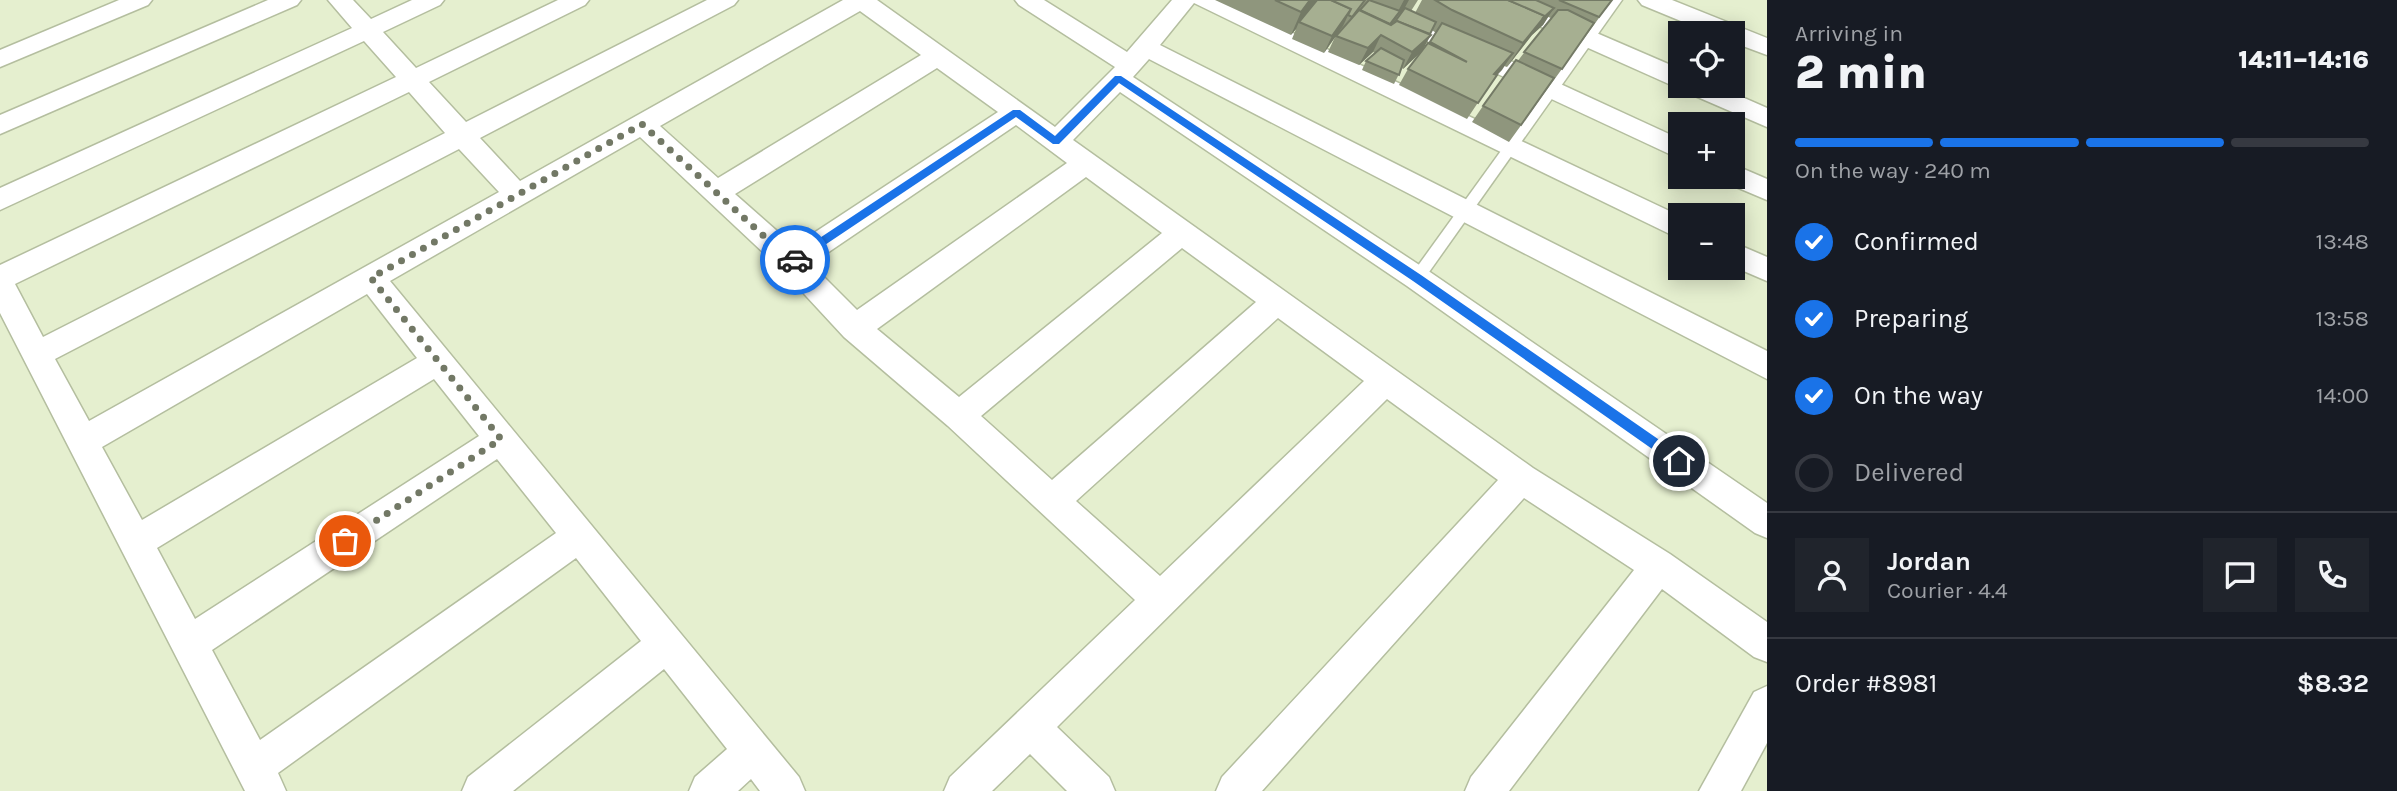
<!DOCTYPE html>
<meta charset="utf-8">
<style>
body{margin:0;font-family:Karla,sans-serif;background:#20242c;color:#f1f3f6;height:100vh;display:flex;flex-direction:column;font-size:26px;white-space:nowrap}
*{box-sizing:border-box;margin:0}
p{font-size:23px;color:#9ea1a6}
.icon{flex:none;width:38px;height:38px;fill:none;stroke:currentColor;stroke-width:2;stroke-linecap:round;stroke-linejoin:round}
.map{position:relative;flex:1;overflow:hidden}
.sheet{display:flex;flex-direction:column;background:#171b24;width:630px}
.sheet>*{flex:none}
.controls{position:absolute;left:1668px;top:21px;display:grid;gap:14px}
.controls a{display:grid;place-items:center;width:77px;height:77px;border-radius:0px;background:#171b24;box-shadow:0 4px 18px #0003;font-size:35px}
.pin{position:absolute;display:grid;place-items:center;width:60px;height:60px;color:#fff;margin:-30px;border:4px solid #fff;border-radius:50%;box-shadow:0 2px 7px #0007}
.courier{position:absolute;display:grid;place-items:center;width:70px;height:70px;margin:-35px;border:5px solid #1a73e8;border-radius:50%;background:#fff;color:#222;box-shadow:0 2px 9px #0007}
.summary em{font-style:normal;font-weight:800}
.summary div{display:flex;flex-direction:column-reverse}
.summary{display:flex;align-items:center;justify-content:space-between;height:119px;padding:0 28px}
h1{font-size:46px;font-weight:800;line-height:52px}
.bar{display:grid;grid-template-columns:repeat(4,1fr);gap:10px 7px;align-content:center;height:84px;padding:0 28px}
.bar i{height:9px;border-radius:5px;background:#363941}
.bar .current{background:#1a73e8}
.bar p{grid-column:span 4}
.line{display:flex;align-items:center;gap:18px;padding:0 28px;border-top:2px solid #363941}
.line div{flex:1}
.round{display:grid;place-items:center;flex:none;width:74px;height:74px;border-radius:0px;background:#20242c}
ol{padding:0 28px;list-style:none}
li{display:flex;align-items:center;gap:21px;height:77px}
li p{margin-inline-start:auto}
li .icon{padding:7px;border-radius:50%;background:#1a73e8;color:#fff;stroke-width:4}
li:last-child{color:#9ea1a6}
li i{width:38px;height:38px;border:4px solid #363941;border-radius:50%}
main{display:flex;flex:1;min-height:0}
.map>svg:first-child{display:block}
</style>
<main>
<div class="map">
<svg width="1767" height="791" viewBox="0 0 1767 791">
<rect width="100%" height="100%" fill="#e5efcf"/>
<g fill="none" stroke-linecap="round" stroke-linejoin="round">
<defs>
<polygon id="lane" points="1610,0 1622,0 1422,282 1412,282 1410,278 1412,274"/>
<g id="street">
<polygon points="119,0 152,0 148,5 0,67 0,50"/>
<polygon points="268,0 301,0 297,5 0,134 0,115"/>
<path d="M328,0H353L371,19L412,0H444L440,5L383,32L416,68L558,0H589L585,5L429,82L466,122L707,0H738L734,5L480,138L520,181L843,0H877L1055,127L1115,67L1019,5L1015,0H1044L1127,52L1172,0H1223L1680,216V239L1194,3L1160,45L1767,351V379L1149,59L1133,77L1427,270L1767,503V538L1755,533L1407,286L1120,92L1073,140L1533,468L1670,554L1767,622V662L1754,657L1662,589L1509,791H1465L1471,777L1634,570L1524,498L1262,791H1216L1222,777L1498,480L1387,399L1057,727L1109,777L1115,791H1067L1030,754L992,791H944L950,777L1135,600L948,426L844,337L782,270L640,137L390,281L799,777L805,791H760L751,779L738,791H689L695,777L727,749L664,669L513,791H462L468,777L641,641L576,558L278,773L286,791H245L0,313V265L396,77L364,41L0,210V188L352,28ZM860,11L921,55L718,178L660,126ZM937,68L998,112L794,246L735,194ZM409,92L445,133L43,337L15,284ZM1016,125L1067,163L857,310L811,264ZM459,149L499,192L89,421L55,359ZM1086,177L1162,233L959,397L877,329ZM1182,248L1256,302L1052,480L981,416ZM367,294L417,358L142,520L102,447ZM1278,318L1364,381L1160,576L1076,501ZM434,379L479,436L195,619L157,548ZM497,459L556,533L260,740L212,650Z"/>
<polygon points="1346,0 1378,0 1680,139 1680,159 1350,5"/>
<polygon points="1488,0 1520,0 1680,69 1680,86 1717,86 1767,108 1767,127 1686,92 1683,87 1671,85 1492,5"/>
<polygon points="1638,0 1672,0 1767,38 1767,55 1732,42 1732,33 1710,33 1642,5"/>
<polygon points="1732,164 1767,179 1767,200 1722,181 1720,177 1732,177"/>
<polygon points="1732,242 1767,257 1767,281 1732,266"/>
<polygon points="1767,686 1767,743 1741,791 1699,791 1754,692"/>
</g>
</defs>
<use href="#lane" stroke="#b4be9f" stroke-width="3"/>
<use href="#street" stroke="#b4be9f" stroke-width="3"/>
<use href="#lane" fill="#fff" fill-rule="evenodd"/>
<use href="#street" fill="#fff" fill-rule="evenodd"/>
</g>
<path fill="#8f967d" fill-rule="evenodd" d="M1215,0H1418L1411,11L1415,13L1422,0H1612L1509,142L1472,122L1483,106L1551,18L1548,17L1543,25L1532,35L1507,67L1504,66L1495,77L1467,119L1399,85L1408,69L1421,52L1403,69L1402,68L1394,84L1362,70L1366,61L1375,53L1373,52L1359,65L1328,52L1335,37L1324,53L1292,39L1296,29L1291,35ZM1432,30L1436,33L1429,44L1422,51Z"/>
<g fill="#747a66">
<polygon points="1310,0 1316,0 1313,6 1299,22 1296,29 1291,35 1301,12"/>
<polygon points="1404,0 1409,0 1403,11 1399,14 1395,20 1383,36 1386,30 1396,15"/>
<polygon points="1554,8 1543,25 1532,35 1507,67 1523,43 1540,21"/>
<polygon points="1351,9 1343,26 1324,53 1332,36"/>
<polygon points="1381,35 1373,52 1359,65 1368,48"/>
<polygon points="1431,35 1422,51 1403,69 1412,52"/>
<polygon points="1513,53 1502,70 1483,90 1494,74"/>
</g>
<g fill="#a6af91" stroke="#747a66" stroke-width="2">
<polygon points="1275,0 1310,0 1301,12"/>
<polygon points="1317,0 1331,0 1351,9 1332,36 1299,22"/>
<polygon points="1331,0 1365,0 1352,17 1348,15 1351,9"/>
<polygon points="1369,0 1400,11 1390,24 1360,10"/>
<polygon points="1435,0 1508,0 1545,16 1523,43 1452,10"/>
<polygon points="1508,0 1536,0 1554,8 1542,19 1545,16"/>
<polygon points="1559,0 1612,0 1599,17"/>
<polygon points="1405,8 1436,22 1430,34 1397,21 1394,23"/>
<polygon points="1359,10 1391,25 1397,21 1431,35 1412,52 1381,35 1368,48 1336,36"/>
<polygon points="1558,10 1568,10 1594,23 1562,69 1524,52"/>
<polygon points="1442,23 1513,53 1494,74 1497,75 1478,103 1408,69 1428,43 1467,62 1430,42"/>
<polygon points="1381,48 1404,60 1399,75 1366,61"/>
<polygon points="1516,60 1554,78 1521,125 1483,106"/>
</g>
<polygon fill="#1a73e8" points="1115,76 1121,76 1421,275 1684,457 1684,465 1675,465 1413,281 1119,83 1059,144 1053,144 1016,117 798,263 791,263 791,257 1013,110 1020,110 1055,136"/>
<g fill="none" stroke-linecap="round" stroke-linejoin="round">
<polyline stroke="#727865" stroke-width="7" stroke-dasharray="0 12.6" points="345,541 501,439 371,278 642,124 792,262 795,260"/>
</g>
</svg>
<div class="controls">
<a><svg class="icon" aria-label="locate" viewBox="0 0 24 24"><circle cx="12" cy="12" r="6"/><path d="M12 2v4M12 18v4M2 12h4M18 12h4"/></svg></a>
<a>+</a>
<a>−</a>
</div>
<div class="pin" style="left:345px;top:541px;background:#ea580c"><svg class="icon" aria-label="bag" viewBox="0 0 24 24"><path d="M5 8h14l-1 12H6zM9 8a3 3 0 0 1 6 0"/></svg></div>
<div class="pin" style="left:1679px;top:461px;background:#1f2937"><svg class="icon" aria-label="home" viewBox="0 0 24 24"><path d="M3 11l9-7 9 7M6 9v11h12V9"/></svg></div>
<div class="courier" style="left:795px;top:260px"><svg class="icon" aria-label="car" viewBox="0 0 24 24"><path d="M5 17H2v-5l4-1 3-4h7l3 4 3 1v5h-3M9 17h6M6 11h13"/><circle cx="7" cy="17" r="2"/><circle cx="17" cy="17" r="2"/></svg></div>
</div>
<section class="sheet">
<div class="summary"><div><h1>2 min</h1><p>Arriving in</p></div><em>14:11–14:16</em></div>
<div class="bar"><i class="current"></i><i class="current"></i><i class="current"></i><i></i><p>On the way · 240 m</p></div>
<ol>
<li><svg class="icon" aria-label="check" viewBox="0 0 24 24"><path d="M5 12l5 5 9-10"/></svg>Confirmed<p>13:48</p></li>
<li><svg class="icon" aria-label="check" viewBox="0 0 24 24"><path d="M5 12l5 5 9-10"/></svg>Preparing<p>13:58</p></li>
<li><svg class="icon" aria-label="check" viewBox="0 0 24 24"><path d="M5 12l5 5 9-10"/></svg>On the way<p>14:00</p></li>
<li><i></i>Delivered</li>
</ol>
<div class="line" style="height:126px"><a class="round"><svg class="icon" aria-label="person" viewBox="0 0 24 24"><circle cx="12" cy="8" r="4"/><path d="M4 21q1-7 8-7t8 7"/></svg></a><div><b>Jordan</b><p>Courier · 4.4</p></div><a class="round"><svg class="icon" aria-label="chat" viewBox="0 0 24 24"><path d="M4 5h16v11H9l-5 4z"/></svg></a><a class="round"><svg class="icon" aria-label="phone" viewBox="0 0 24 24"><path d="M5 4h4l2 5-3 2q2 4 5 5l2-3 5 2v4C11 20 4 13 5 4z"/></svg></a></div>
<div class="line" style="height:91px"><div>Order #8981</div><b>$8.32</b></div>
</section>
</main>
